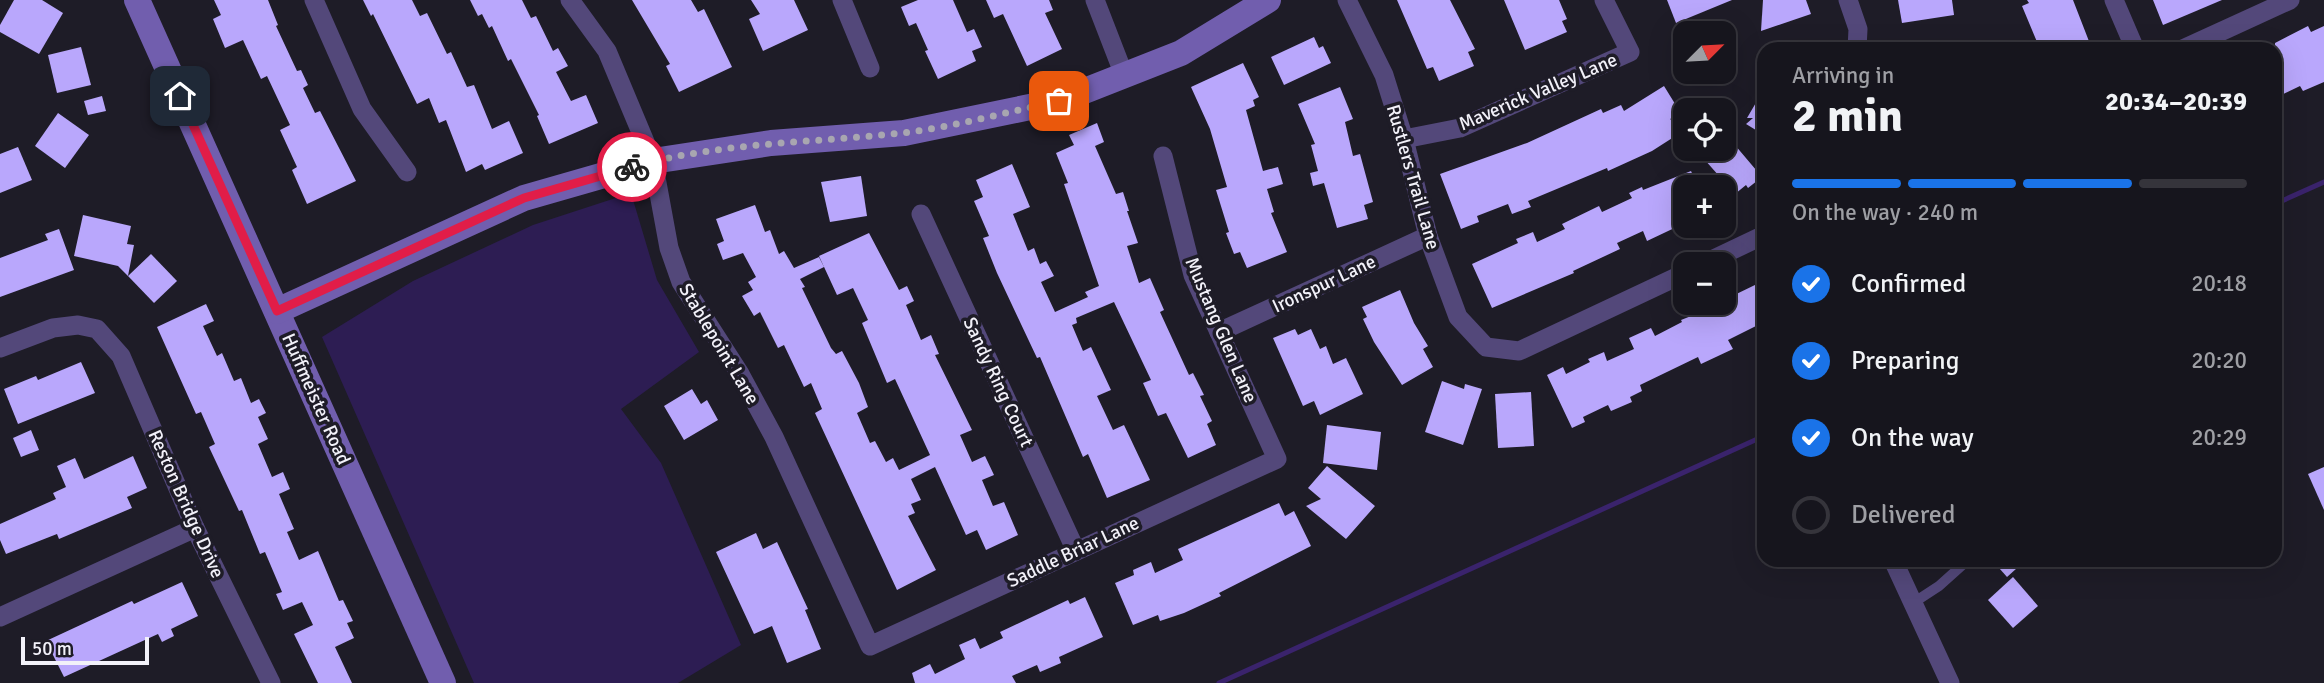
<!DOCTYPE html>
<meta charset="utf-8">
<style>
body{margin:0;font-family:Signika,sans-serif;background:#23222a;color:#f1f3f6;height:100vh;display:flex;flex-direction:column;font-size:26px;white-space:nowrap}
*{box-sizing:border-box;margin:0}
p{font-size:23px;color:#9e9fa4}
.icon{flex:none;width:38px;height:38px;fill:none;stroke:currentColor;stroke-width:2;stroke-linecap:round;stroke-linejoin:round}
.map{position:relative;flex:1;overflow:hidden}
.panel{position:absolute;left:1757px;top:42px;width:525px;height:525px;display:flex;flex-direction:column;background:#16151d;border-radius:21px;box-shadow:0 7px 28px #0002,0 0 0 2px #35343b}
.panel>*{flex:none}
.needle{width:46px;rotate:66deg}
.fabs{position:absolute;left:1673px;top:21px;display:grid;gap:14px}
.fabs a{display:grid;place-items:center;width:63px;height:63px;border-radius:14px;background:#16151d;box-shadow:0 7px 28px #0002,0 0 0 2px #35343b;font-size:35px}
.scale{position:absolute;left:21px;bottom:18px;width:128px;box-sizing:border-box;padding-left:7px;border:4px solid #f2f1f9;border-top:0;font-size:19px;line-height:24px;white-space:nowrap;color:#f2f1f9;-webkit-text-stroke:5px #1e1c27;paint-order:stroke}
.pin{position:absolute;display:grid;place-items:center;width:60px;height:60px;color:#fff;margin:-30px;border-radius:14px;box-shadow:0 4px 10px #0006}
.courier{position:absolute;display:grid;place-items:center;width:70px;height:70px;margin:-35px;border:5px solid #e11d48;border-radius:50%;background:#fff;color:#222;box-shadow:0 2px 9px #0007}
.summary em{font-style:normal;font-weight:700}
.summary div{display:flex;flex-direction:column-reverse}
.summary{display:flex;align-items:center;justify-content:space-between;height:119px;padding:0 35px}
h1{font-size:46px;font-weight:700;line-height:52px}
.bar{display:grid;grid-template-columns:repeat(4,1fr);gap:10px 7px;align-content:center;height:84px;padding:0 35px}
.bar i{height:9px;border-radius:5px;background:#35343b}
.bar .on{background:#1a73e8}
.bar p{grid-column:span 4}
ol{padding:0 35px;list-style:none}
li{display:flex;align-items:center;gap:21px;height:77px}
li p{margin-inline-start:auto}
li .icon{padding:7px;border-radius:50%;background:#1a73e8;color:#fff;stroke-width:4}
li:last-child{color:#9e9fa4}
li i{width:38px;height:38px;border:4px solid #35343b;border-radius:50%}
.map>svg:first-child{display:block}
</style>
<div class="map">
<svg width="2324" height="683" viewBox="0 0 2324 683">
<rect width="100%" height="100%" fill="#1e1c27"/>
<polygon fill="#2d1d53" points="631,193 657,280 699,352 621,409 661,463 741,645 678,683 474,683 322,337 413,281 533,225"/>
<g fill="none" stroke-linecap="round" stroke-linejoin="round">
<g stroke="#3a236c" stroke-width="5">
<polyline points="2275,204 2324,182"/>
<polyline points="1219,683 1764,436"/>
</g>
</g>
<g fill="#b9a7fc">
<polygon points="14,0 42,0 63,13 39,54 0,32 0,25"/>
<polygon points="214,0 268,0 278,25 276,26 297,71 301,70 308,85 303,88 315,113 320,111 356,181 307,204 292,170 297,167 280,130 290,125 267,76 261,79 243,40 225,48 213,19 221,15"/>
<polygon points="363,0 412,0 420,16 427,13 447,54 451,52 467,87 474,85 492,129 509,121 523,153 485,170 482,164 466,172 446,120 439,123 429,98 417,104 373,14 371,16"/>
<polygon points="470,0 522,0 531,18 536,16 553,51 558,48 568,66 556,72 571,101 586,95 598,123 549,144 537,116 539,115 511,59 508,61 492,26 489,28 482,14 478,16"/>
<polygon points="632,0 691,0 698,12 704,9 732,67 679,92 666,66 670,64"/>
<polygon points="751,0 794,0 808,30 763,51 749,19 760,14"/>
<polygon points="918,0 953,0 967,32 974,29 982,47 972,51 976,61 938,79 925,51 928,50 916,23 909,26 901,7"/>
<polygon points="986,0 1049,0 1053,10 1045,13 1062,49 1027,66 1003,14 994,18"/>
<polygon points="1397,0 1450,0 1475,49 1468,52 1474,66 1439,81 1433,67 1427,69"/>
<polygon points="1504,0 1559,0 1567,19 1562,21 1567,32 1525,50"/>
<polygon points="1667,0 1732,0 1676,23"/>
<polygon points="1763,0 1806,0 1811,14 1761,31"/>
<polygon points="1898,0 1952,0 1954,15 1902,23"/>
<polygon points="2027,0 2073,0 2092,49 2040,49 2022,6 2029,3"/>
<polygon points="2153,0 2222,0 2163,25"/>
<polygon points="2308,26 2311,32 2324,26 2324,82 2303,91 2300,86 2275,98 2275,43"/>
<polygon points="1314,37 1319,48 1323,46 1331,63 1284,85 1271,57"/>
<polygon points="81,47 91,85 57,93 48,55"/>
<polygon points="1243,63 1259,97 1253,100 1255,106 1246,110 1263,171 1278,167 1283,184 1267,189 1274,212 1271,213 1287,252 1247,268 1240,252 1234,254 1226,233 1229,232 1216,190 1227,187 1210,129 1191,87"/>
<polygon points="1664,86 1685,120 1685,136 1670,118 1677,135 1652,151 1608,171 1607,168 1528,201 1531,207 1512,214 1508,204 1477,216 1479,222 1461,229 1440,174 1527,143 1601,109 1603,113 1621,105 1624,111"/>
<polygon points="1340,87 1353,119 1345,122 1353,156 1360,154 1373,202 1364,205 1368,219 1337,228 1324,183 1313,186 1310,173 1318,171 1311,145 1315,144 1298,104"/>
<polygon points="1764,89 1764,135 1746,124 1753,118 1747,118"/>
<polygon points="102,96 106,111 88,115 84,101"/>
<polygon points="58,113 89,135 65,168 35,146"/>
<polygon points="1097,123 1104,142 1095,146 1116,194 1123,192 1129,211 1127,211 1138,243 1127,246 1139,283 1150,278 1164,310 1160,312 1189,375 1193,373 1204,395 1200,396 1212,421 1207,424 1216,445 1188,458 1166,413 1158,416 1143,383 1151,380 1114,302 1076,318 1077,323 1072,325 1083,351 1091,347 1111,390 1097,396 1113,430 1124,425 1150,480 1107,498 1088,454 1083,457 1040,357 1037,358 997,273 983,238 989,236 974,201 983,197 976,180 1012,164 1030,207 1013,214 1028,251 1034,248 1040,264 1046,261 1054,276 1041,282 1055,312 1088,297 1085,292 1099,286 1064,184 1068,183 1056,153 1074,145 1069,135"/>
<polygon points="1729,138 1762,177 1748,188 1746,185 1735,194 1704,159 1716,149 1724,149 1724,142"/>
<polygon points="18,147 32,180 0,193 0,154"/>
<polygon points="1691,171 1698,187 1685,187 1685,223 1647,241 1643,231 1617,243 1620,249 1573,271 1574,273 1492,308 1472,264 1518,243 1516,239 1533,232 1537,242 1565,229 1562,224 1599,206 1602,212 1632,198 1629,193 1642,187 1643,190"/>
<polygon points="861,176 867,216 830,222 821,182"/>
<polygon points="755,205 765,232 770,230 779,254 784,251 794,268 819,257 824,267 800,279 805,287 802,288 831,348 836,354 842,351 859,383 868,407 857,413 870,443 875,441 886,462 893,458 899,470 930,455 895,379 887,383 862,323 868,320 853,288 837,295 819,256 869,233 899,290 907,286 914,301 906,305 921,340 931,335 939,354 935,355 972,430 960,435 972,462 985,456 994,475 982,480 993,506 1004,502 1018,535 986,550 977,530 966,535 935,467 911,479 921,500 911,504 915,513 908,516 936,570 897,590 815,413 822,409 811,383 804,387 784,345 778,348 760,312 754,316 742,296 753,290 748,282 756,277 743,253 723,260 717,244 724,241 716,219"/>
<polygon points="83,215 131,226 127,244 134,245 128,276 118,266 74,256"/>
<polygon points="59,229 74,270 0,297 0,258 48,240 45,234"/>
<polygon points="151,254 177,281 154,303 128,276"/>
<polygon points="1757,284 1764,299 1764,322 1728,340 1733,349 1701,364 1698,357 1640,385 1642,391 1630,397 1632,402 1611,411 1608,405 1583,417 1585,422 1572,428 1547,375 1563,367 1566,374 1590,362 1588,359 1604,352 1607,361 1634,349 1629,338 1651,328 1655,336 1682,322 1681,320 1724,303 1724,300"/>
<polygon points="1400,290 1414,323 1428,346 1423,349 1433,367 1402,385 1374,342 1363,319 1367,317 1362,307"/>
<polygon points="206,304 214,321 203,326 217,356 222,353 234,381 241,378 251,403 259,399 266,413 258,417 268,439 258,444 272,477 283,472 290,489 279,494 294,529 287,532 299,560 318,551 339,601 343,600 353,621 347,623 354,638 335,647 352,683 318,683 294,634 313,625 302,602 283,610 276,594 282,592 265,552 260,554 242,510 239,511 209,447 215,444 201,412 196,414 157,327"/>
<polygon points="1295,329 1298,335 1311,329 1320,349 1326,346 1333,364 1346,358 1363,394 1320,415 1314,401 1303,406 1273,338"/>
<polygon points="81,362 95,393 18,424 4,389 36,376 38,380"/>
<polygon points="1442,381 1464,389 1465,384 1482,389 1463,445 1425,432"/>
<polygon points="692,389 701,404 707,400 718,420 684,440 664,406"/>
<polygon points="1531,392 1534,446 1498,448 1495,394"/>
<polygon points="1327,425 1381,432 1377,470 1323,463"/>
<polygon points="31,430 39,450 21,457 13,438"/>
<polygon points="133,456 147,488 127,497 132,508 59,539 57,534 6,554 0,540 0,524 56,499 53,493 66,487 57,466 75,458 84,479"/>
<polygon points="1327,466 1375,506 1346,539 1306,506 1321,499 1308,488"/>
<polygon points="2324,467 2324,510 2308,474"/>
<polygon points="1279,503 1285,516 1294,511 1311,546 1219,593 1221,596 1184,613 1160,621 1158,615 1133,625 1115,583 1134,575 1133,570 1151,562 1155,573 1183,560 1178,549"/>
<polygon points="756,533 763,549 777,542 808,609 805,610 821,649 787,663 772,626 754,634 716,552"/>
<polygon points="1992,560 2026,560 2007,577"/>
<polygon points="2013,577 2038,606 2013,628 1988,600"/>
<polygon points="182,582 198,616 171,629 174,636 162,642 158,634 64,677 46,641 132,601 134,604"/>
<polygon points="1085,597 1103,637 1059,657 1061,663 1040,672 1037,665 1012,676 1016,683 915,683 912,673 930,664 935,674 965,659 959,645 975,638 980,649 1003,638 1000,632 1068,600 1070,604"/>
</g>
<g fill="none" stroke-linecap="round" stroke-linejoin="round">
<polyline stroke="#53487a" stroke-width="10" points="1913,603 1939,586 1968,560"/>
<g stroke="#53487a" stroke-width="19">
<polyline points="314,0 362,109 407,172"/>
<polyline points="570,0 607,51 653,161 669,248 681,282 740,374 774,437 870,646 1277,459 1193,275 1163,156"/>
<polyline points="842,0 870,68"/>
<polyline points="1095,0 1124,75"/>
<polyline points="1347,0 1384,75 1404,139 1428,236 1458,317 1486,347 1519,351 1685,273"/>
<polyline points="1848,0 1858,29 1857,49"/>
<polyline points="2114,0 2135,49"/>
<polyline points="2183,49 2290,0"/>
<polyline points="1404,139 1460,128 1630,52 1604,0"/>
<polyline points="921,214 1076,551"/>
<polyline points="1703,264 1764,235"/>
<polyline points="1219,332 1428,236"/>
<polyline points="0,348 53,328 78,325 97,329 121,356 195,528 271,683"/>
<polyline points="1893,560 1950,683"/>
<polyline points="0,617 195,528"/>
</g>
<g stroke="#715eae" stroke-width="26">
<polyline points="137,0 443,683"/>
<polyline points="277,311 524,198 653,161 771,143 904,133 1059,101 1181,53 1268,0"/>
</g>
</g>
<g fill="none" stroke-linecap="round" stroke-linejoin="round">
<path stroke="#a8a6b0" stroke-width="7" stroke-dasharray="0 12.6" d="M632,167C720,142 812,143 902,133C954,127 1007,112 1059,101"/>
<polyline stroke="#e11d48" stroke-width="9" points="180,96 277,311 524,198 632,167"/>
</g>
<g text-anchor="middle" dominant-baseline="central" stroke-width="7" stroke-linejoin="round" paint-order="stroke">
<g font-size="19" fill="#f2f1f9" stroke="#1e1c27">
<text transform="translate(1538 92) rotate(-23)">Maverick Valley Lane</text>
<text transform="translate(1413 177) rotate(74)">Rustlers Trail Lane</text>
<text transform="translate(1324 284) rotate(-25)">Ironspur Lane</text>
<text transform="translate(1221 330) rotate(67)">Mustang Glen Lane</text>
<text transform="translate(719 344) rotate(59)">Stablepoint Lane</text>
<text transform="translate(998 382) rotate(65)">Sandy Ring Court</text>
<text transform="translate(316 399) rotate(66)">Huffmeister Road</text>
<text transform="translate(186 504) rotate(66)">Reston Bridge Drive</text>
<text transform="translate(1073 552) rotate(-25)">Saddle Briar Lane</text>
</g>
</g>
</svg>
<div class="fabs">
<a><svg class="needle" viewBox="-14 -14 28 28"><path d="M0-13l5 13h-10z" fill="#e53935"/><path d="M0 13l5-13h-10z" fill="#9e9fa4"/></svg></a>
<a><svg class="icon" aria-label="locate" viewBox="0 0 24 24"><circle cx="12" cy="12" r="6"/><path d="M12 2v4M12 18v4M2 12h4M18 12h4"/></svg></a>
<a>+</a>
<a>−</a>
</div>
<div class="scale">50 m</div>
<div class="pin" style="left:1059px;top:101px;background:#ea580c"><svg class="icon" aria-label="bag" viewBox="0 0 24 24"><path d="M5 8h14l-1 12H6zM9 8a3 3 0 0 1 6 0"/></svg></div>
<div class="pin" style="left:180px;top:96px;background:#1f2937"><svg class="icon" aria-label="home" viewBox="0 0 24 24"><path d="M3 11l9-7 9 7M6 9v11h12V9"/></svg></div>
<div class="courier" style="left:632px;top:167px"><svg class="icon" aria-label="bike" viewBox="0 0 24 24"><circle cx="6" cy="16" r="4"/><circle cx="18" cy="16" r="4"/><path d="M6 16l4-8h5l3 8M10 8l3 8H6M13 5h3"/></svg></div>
<section class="panel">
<div class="summary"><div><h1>2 min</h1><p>Arriving in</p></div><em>20:34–20:39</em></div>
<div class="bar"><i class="on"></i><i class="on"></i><i class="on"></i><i></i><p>On the way · 240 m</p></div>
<ol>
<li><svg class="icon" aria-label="check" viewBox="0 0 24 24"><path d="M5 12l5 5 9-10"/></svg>Confirmed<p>20:18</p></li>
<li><svg class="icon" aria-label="check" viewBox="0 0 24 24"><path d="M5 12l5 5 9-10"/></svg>Preparing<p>20:20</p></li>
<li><svg class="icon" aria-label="check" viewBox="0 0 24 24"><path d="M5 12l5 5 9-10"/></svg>On the way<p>20:29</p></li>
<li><i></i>Delivered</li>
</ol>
</section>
</div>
